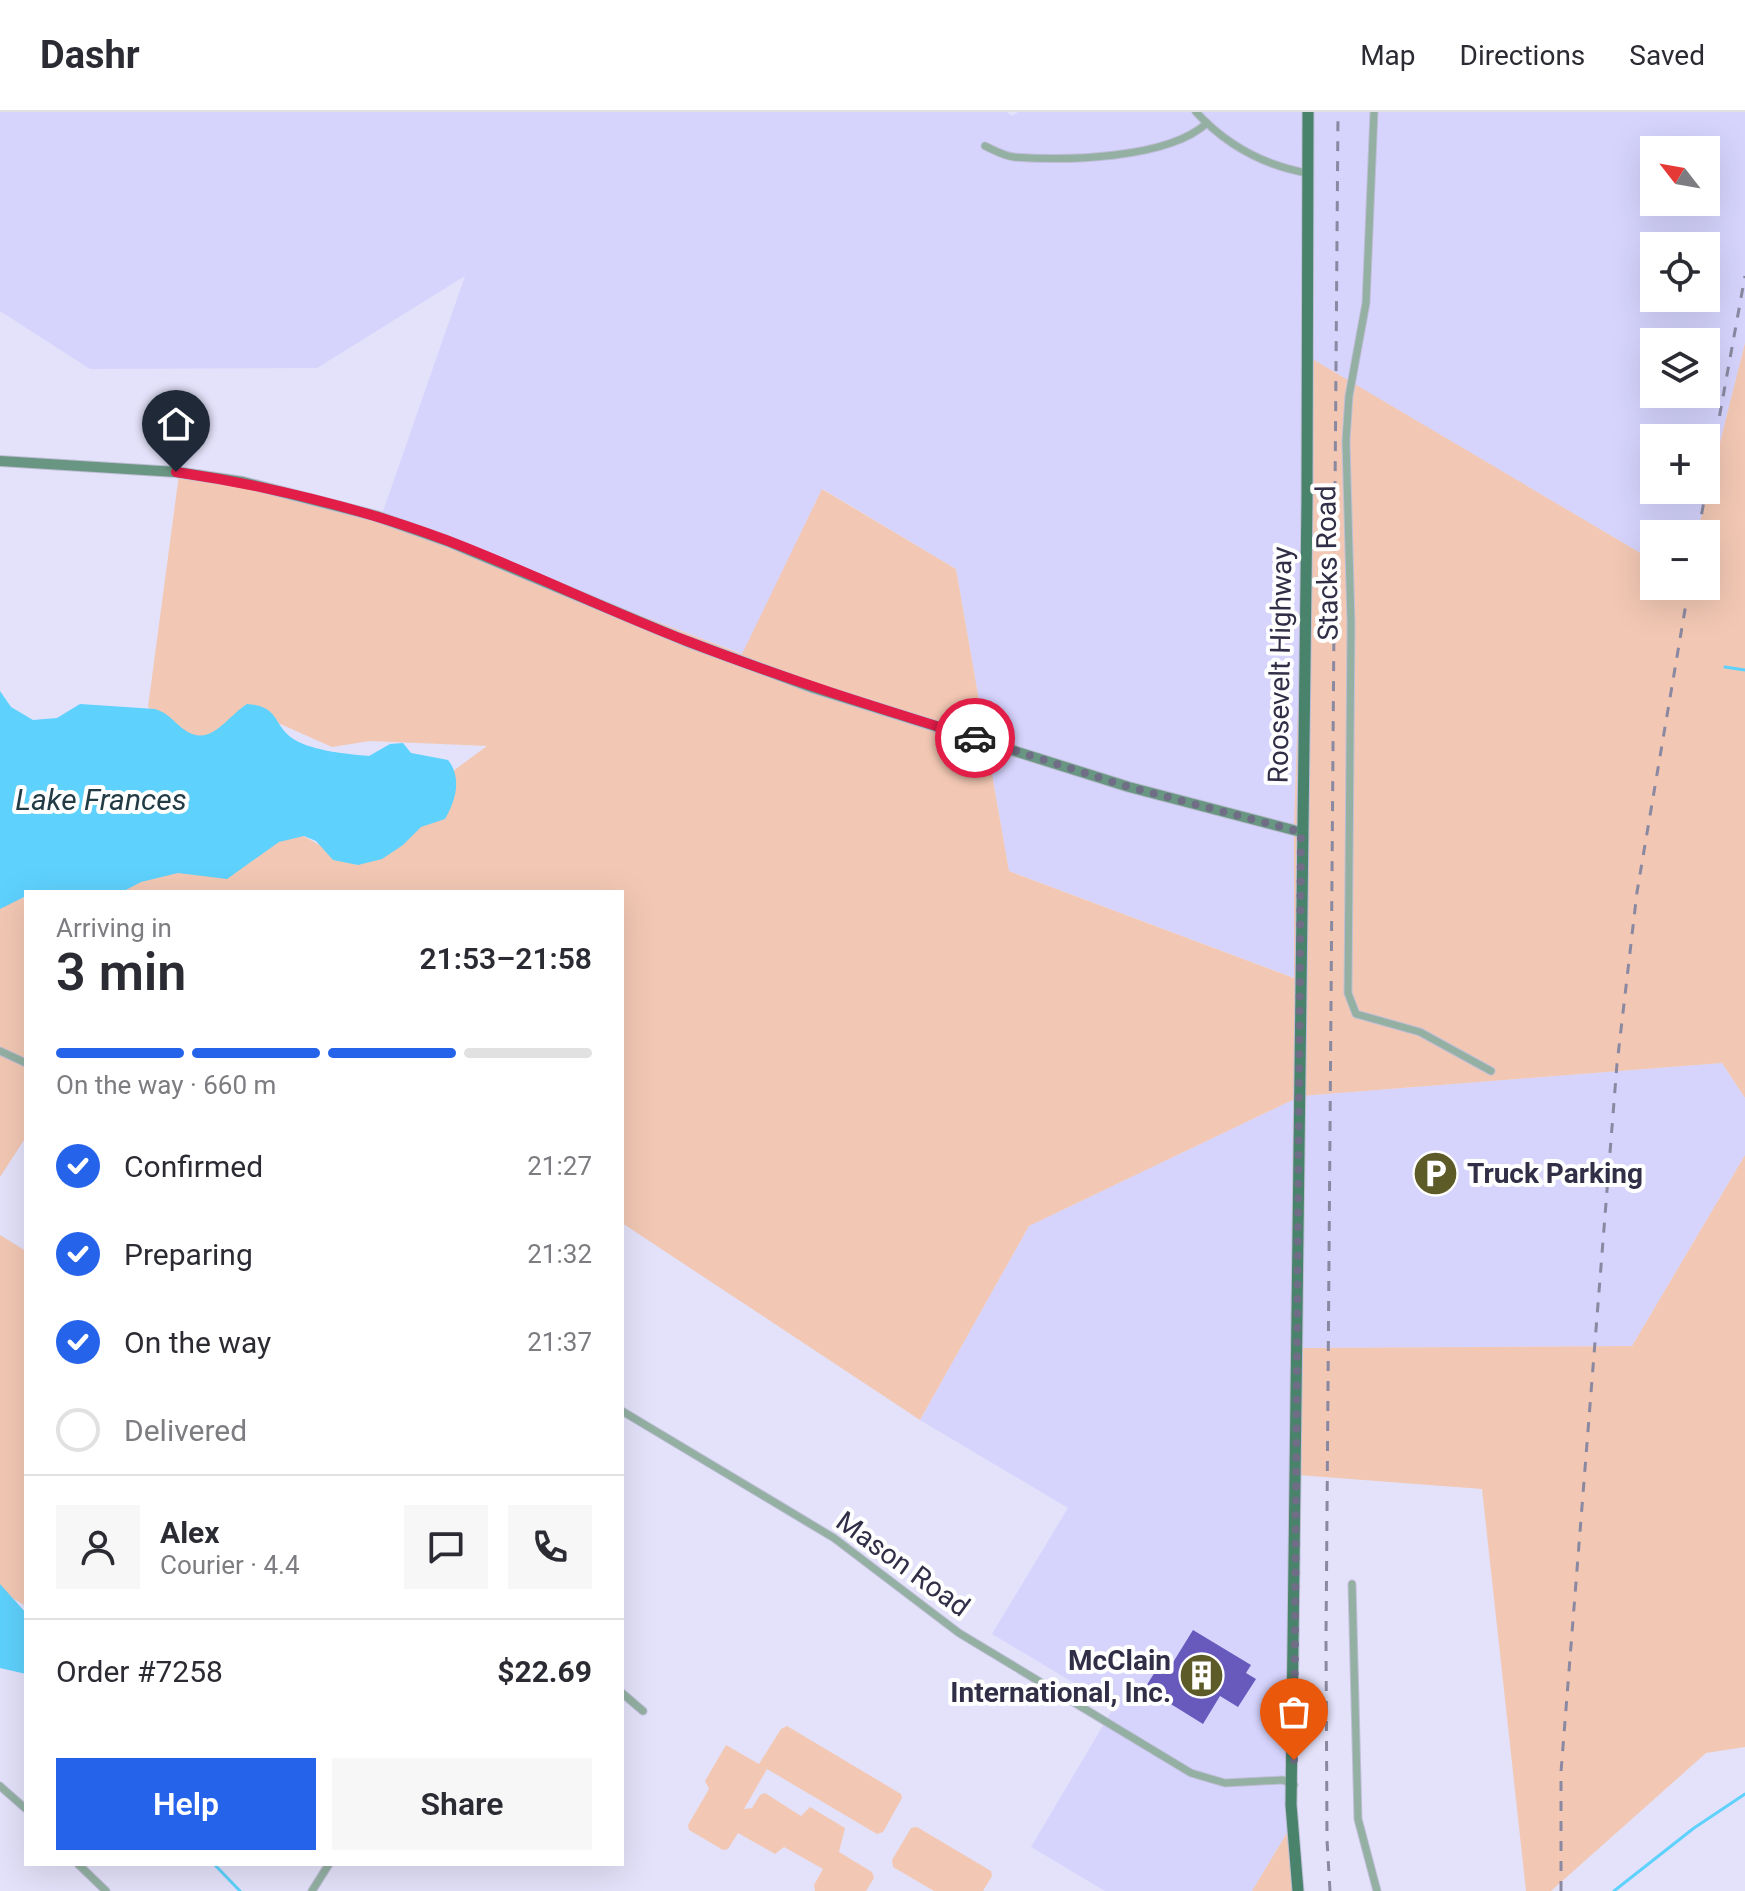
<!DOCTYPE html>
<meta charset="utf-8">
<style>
body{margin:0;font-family:Roboto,sans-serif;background:#f7f7f7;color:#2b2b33;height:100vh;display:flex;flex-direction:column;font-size:30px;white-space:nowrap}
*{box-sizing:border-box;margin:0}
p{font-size:26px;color:#7c7c81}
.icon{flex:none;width:44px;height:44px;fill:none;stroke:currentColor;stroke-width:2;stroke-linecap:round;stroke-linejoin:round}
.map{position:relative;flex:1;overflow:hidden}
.panel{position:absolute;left:24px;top:778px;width:600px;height:976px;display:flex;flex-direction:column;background:#fff;border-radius:0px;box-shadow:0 8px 32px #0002}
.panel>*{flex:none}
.needle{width:52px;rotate:301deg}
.buttons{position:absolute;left:1640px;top:24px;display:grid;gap:16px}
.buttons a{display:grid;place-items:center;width:80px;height:80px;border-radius:0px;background:#fff;box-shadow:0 8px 32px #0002;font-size:40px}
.pin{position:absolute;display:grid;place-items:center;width:68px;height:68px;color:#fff;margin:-82px -34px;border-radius:50% 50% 50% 0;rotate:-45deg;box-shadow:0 0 8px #0007}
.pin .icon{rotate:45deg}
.courier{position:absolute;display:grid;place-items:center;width:80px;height:80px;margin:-40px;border:6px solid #e11d48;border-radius:50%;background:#fff;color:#222;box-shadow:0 2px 10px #0007}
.headline em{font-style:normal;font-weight:600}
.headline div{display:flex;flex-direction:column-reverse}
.headline{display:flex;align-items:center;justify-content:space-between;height:136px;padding:0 32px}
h1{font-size:52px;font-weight:600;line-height:60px}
.bar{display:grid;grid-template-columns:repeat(4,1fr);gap:12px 8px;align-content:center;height:96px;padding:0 32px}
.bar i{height:10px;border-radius:6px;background:#e1e1e2}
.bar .on{background:#2563eb}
.bar p{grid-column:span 4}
.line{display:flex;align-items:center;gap:20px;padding:0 32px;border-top:2px solid #e1e1e2}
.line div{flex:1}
.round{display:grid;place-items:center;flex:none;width:84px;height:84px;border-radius:0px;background:#f7f7f7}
ol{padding:0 32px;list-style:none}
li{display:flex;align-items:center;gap:24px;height:88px}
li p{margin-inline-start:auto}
li .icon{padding:8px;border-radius:50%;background:#2563eb;color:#fff;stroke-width:4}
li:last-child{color:#7c7c81}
li i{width:44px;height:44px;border:4px solid #e1e1e2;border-radius:50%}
.primary-button{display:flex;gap:16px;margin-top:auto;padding:16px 32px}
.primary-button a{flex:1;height:92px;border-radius:0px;background:#2563eb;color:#fff;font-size:32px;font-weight:600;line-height:92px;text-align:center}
.primary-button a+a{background:#f7f7f7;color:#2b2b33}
header{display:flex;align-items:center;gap:48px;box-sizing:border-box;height:112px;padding:0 40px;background:#fff;border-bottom:2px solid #e1e1e2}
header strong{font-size:38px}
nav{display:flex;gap:44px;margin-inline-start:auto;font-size:28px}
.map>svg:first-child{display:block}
</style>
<header>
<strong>Dashr</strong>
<nav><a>Map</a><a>Directions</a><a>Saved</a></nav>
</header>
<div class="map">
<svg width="1745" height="1779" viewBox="0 0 1745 1779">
<rect width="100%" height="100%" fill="#e3e2fa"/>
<g fill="#d6d4fd" fill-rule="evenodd">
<path d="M0,0H1007L1012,4L1018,0H1745V231L1697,422H1654V449L1310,246L1295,866L1009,759L956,457L823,377L743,542L381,405L465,164L317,256L90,257L0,199ZM1654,38H1706V90H1654ZM1654,134H1706V186H1654ZM1654,230H1706V282H1654ZM1654,326H1706V378H1654Z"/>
<polygon points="1722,951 1745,986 1745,1043 1632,1234 1300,1236 1294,1641 1297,1704 1252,1779 1105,1779 1031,1735 1114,1595 992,1522 1068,1396 920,1308 1029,1114 1301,984"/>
</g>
<g fill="#f2c8b4">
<polygon points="1745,231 1745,986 1722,951 1301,984 1029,1114 920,1308 622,1111 622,780 117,780 168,748 285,714 356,753 381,730 415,687 487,634 370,629 332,635 260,603 194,630 148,595 180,355 381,405 742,542 822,377 956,457 1009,759 1294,866 1294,716 1309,245 1654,449 1654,474 1706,474 1706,422 1697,422"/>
<polygon points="26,785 26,1025 0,1065 0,793"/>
<polygon points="1745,1043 1745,1635 1706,1641 1551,1779 1526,1779 1482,1377 1298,1363 1300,1236 1632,1234"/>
<polygon points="0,1123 26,1139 26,1494 0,1479"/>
<polygon points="787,1614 901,1682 902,1686 883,1720 877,1722 767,1657 744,1697 752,1696 760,1683 765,1681 801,1704 810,1695 845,1716 839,1740 872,1760 874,1766 866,1779 815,1779 814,1773 823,1757 784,1735 775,1742 738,1721 728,1737 723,1738 689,1718 688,1713 709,1677 705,1669 726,1633 759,1652 781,1617"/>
<polygon points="1297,1704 1301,1779 1252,1779"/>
<polygon points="917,1715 991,1759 992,1764 983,1779 934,1779 893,1755 892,1748 911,1716"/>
</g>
<g fill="#5ed1fd">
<path d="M0,579L11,595L33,608L57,606L80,592L155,597C168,601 172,608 182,616C210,638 225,606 247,592C281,594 272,614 295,628C314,639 347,642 369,644L390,632L403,631L411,641L448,648C462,666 456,688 445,707L421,715L403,733L382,747L358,753L333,748L316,729L304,724L279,730L227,767L178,761L141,770L122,780H26V784L0,797Z"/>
<polygon points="0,1472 26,1501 26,1562 0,1556"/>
</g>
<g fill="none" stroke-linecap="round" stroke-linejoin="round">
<g stroke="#5ed1fd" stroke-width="3">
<polyline points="1725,555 1745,558"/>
<polyline points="214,1752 240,1779"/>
<polyline points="1614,1779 1694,1716 1745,1682"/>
</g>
</g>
<polygon fill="#6859bd" points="1193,1518 1251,1553 1246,1561 1256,1567 1238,1595 1220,1584 1203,1612 1145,1576 1163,1547 1172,1552"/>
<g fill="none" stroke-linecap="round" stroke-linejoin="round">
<defs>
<g id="street">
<path d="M1196,0C1227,34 1263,53 1307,61"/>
<polyline points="1374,0 1366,191 1349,284 1346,329 1351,511 1348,881 1356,902 1420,920 1491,959"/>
<path d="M985,34C994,38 1004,44 1014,45C1065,49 1168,47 1207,11"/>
<polyline points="0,939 26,951"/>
<polyline points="622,1299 834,1426 959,1521 1191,1661 1225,1671 1283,1668 1294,1673"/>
<polyline points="1352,1472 1358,1707 1377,1779"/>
<polyline points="622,1581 643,1599"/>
<polyline points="0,1674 26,1697"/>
<polyline points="78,1752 106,1779"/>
<polyline points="312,1779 329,1752"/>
</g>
<polyline id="secondary" points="0,349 176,360 243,370 376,404 447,429 686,529 814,576 1129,675 1301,720"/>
<polyline id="primary" points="1298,1779 1291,1693 1307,388 1308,0"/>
</defs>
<use href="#street" stroke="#bfbed6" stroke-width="9"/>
<use href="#secondary" stroke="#bfbed6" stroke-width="12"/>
<use href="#primary" stroke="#bfbed6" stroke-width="13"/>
<use href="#street" stroke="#93b0a3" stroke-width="7"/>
<use href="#secondary" stroke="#699683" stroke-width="10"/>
<use href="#primary" stroke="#4a836c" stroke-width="11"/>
<g stroke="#8b89a1" stroke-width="3" stroke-dasharray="10 10" stroke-linecap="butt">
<polyline points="1698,422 1745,164"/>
<polyline points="1330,1779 1327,1728 1326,1528 1338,0"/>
<polyline points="1561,1779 1561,1660 1617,952 1637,780 1689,474"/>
</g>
</g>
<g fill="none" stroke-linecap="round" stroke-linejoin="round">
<polyline stroke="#6f6e86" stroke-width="8" stroke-dasharray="0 14.4" points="975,626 1129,675 1301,720 1294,1648"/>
<path stroke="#e11d48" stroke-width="10" d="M176,360C269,374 358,395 446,428C528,459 606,498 687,529C782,566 878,596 975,626"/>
</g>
<defs>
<symbol id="parking-disc" viewBox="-11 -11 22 22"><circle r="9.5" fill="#5d5b28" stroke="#fff"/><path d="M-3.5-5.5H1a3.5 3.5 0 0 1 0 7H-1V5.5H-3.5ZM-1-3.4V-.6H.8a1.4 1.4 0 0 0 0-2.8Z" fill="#fff"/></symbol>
<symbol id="building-disc" viewBox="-11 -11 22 22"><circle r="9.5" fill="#5d5b28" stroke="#fff"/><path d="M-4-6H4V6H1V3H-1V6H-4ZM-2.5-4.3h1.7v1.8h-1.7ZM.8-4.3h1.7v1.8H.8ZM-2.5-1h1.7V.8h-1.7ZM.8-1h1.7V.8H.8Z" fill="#fff"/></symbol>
</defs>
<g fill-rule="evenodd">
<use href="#parking-disc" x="1410" y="1036" width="51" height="51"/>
<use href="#building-disc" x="1176" y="1538" width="51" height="51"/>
</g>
<g text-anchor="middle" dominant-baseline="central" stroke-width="8" stroke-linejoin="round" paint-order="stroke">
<g font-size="28" fill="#312f47" stroke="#fff">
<text transform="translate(1327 451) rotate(-91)">Stacks Road</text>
<text transform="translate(1280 553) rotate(-89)">Roosevelt Highway</text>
<text transform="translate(903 1452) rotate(36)">Mason Road</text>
</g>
<g font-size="28" font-weight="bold" fill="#312f47" stroke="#fff" text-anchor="start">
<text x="1467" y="1061">Truck Parking</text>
<text x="1171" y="1548" text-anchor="end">McClain<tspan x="1171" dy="32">International, Inc.</tspan></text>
</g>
<g font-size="30" font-style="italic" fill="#223b45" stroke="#fff">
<text x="101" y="687">Lake Frances</text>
</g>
</g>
</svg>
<div class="buttons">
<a><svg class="needle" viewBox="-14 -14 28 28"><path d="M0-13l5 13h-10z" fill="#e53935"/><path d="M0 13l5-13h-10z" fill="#7c7c81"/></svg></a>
<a><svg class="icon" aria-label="locate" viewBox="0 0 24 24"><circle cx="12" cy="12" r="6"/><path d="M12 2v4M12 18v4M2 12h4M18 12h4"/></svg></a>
<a><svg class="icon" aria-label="layers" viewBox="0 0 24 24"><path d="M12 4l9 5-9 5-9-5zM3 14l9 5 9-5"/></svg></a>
<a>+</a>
<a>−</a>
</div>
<div class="pin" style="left:1294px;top:1648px;background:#ea580c"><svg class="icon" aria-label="bag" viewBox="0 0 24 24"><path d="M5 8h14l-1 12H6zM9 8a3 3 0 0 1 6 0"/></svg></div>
<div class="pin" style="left:176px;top:360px;background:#1f2937"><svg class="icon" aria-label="home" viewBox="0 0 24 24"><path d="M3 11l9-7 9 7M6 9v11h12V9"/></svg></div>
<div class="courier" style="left:975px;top:626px"><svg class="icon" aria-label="car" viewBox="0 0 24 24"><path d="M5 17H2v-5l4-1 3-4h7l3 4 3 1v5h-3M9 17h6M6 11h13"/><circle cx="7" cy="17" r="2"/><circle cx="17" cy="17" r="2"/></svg></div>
<section class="panel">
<div class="headline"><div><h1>3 min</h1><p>Arriving in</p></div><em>21:53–21:58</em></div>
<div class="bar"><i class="on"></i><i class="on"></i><i class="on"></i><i></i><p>On the way · 660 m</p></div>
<ol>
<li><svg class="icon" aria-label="check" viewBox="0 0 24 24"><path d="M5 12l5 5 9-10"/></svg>Confirmed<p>21:27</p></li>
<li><svg class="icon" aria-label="check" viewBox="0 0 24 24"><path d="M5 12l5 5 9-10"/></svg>Preparing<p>21:32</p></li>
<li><svg class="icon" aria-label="check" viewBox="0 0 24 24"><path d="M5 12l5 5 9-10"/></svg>On the way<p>21:37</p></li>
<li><i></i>Delivered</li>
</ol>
<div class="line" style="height:144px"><a class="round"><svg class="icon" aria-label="person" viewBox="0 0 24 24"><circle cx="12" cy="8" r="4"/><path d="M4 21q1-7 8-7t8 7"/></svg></a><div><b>Alex</b><p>Courier · 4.4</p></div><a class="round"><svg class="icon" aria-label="chat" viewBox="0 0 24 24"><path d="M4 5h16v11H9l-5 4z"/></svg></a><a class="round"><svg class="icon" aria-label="phone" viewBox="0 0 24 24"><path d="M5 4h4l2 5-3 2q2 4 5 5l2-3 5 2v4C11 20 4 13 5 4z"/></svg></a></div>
<div class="line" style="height:104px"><div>Order #7258</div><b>$22.69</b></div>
<div class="primary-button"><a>Help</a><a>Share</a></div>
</section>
</div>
